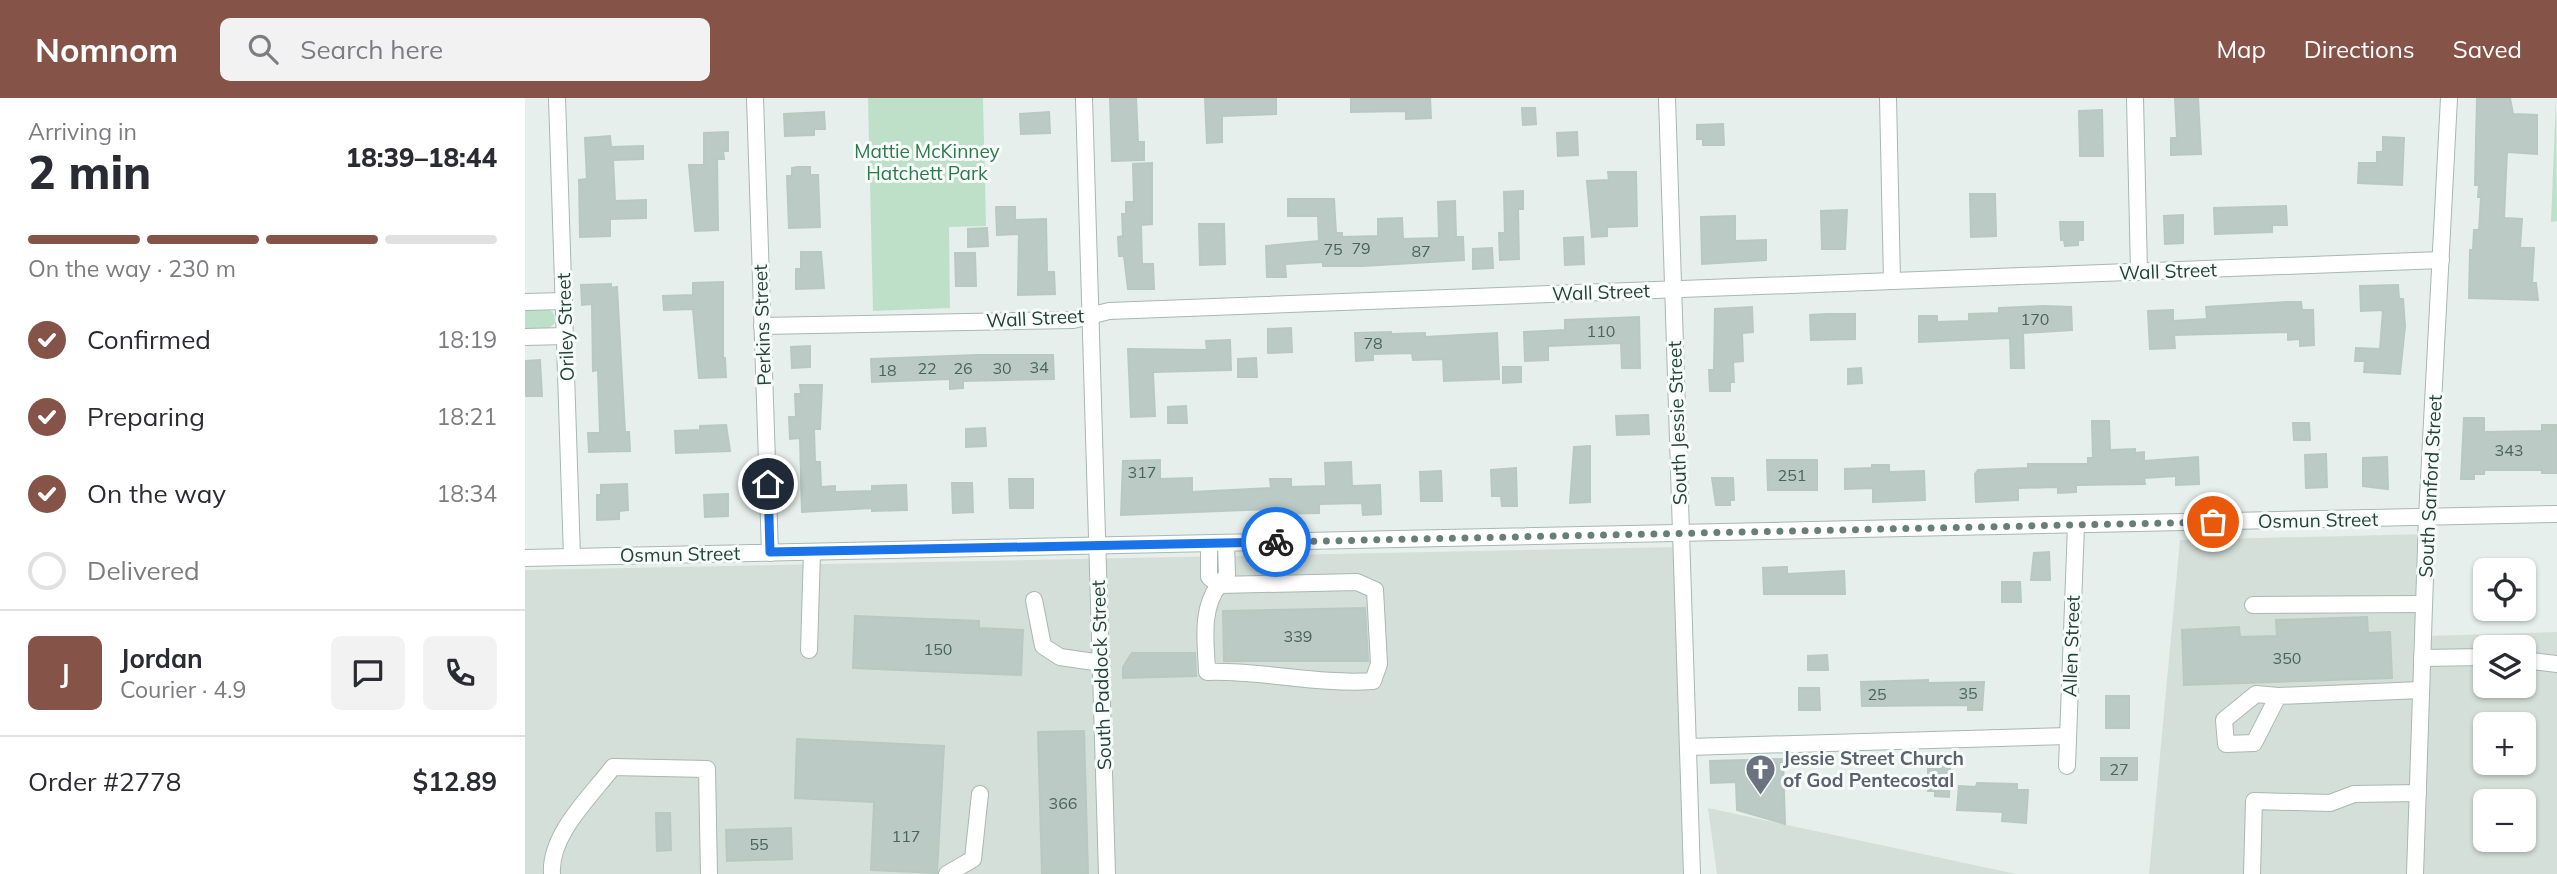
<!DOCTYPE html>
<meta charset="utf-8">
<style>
body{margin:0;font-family:Mulish,sans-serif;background:#f2f2f3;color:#2b2b33;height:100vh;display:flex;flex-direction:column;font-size:26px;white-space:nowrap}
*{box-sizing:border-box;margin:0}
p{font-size:23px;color:#7c7c81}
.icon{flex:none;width:38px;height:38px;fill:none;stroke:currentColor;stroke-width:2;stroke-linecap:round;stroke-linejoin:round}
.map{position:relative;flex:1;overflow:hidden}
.drawer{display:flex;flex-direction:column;background:#fff;width:525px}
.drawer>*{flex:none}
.fabs{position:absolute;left:1948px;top:460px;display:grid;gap:14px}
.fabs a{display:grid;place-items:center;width:63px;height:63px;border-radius:10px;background:#fff;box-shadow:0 2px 5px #0004;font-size:35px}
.pin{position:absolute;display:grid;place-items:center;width:60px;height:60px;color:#fff;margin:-30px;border:4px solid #fff;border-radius:50%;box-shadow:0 2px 7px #0007}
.courier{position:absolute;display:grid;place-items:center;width:70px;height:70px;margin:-35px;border:5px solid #1a73e8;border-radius:50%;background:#fff;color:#222;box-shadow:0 2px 9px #0007}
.overview em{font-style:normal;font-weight:800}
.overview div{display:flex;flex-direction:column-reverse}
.overview{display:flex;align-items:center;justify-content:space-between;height:119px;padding:0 28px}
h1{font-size:46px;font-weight:800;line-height:52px}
.bar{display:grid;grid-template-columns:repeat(4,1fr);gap:10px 7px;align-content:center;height:84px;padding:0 28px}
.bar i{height:9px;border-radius:5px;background:#e1e1e2}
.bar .selected{background:#855347}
.bar p{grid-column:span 4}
.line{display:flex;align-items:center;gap:18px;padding:0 28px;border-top:2px solid #e1e1e2}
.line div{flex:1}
.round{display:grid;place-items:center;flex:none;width:74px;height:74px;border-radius:10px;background:#f2f2f3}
ol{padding:0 28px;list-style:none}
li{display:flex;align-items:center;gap:21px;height:77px}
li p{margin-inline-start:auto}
li .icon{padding:7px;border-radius:50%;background:#855347;color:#fff;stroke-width:4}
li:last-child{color:#7c7c81}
li i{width:38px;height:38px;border:4px solid #e1e1e2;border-radius:50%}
header{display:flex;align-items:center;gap:42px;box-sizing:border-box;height:98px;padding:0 35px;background:#855347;color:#fff}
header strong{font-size:33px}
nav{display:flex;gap:38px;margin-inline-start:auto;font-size:24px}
.search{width:490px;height:63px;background:#f2f2f3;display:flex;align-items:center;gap:18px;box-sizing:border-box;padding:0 24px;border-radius:10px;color:#7c7c81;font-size:26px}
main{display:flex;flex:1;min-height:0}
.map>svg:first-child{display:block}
</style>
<header>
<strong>Nomnom</strong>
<div class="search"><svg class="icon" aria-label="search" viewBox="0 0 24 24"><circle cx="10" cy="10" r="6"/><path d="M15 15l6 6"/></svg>Search here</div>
<nav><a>Map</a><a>Directions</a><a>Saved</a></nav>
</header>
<main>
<section class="drawer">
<div class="overview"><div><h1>2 min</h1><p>Arriving in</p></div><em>18:39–18:44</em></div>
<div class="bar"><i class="selected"></i><i class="selected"></i><i class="selected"></i><i></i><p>On the way · 230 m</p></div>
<ol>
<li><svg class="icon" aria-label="check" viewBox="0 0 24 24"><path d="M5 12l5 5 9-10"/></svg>Confirmed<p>18:19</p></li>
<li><svg class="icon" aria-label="check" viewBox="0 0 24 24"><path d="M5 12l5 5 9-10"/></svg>Preparing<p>18:21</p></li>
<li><svg class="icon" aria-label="check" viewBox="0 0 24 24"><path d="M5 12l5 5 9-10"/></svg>On the way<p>18:34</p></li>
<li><i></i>Delivered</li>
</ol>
<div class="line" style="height:126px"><b class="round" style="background:#855347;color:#fff">J</b><div><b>Jordan</b><p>Courier · 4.9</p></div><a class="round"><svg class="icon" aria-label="chat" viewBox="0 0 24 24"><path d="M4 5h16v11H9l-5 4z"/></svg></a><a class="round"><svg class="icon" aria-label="phone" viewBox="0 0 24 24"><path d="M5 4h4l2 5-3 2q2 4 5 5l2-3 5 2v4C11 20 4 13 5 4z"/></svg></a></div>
<div class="line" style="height:91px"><div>Order #2778</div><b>$12.89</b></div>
</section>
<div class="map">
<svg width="2032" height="776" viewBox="0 0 2032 776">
<rect width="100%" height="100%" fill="#e6efeb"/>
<g fill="#d4dfda" fill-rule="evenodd">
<path d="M1901,436L1902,538L2032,534V776H1624L1655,442ZM1960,550H1998V588H1960ZM1960,626H1998V665H1960ZM1960,704H1998V742H1960Z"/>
<polygon points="1156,449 1167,776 0,776 0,472"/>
<polygon points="1183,710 1491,776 1192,776"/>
</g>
<g fill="#bfe0c8">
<polygon points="343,0 458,0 461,128 424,129 425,210 348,213"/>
<polygon points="2031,0 2032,123 2026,124"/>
<polygon points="0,211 24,211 29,216 30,225 23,231 0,232"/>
</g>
<g fill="#bbcac4" stroke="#b8c9c2" stroke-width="2">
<polygon points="585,0 611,0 613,44 619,44 619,62 587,63"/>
<polygon points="680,0 751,0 751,16 697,18 697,44 682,45"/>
<polygon points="826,0 905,0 906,20 881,21 881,13 826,14"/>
<polygon points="1650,0 1673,0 1676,56 1646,57 1646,40 1652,40"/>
<polygon points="1952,0 1985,0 1988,16 2012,17 2012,56 1982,54 1979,120 1997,121 1995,150 2009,150 2007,185 2011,185 2013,202 1944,200 1945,152 1948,152 1949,132 1954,132 1956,99 1953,99 1954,87 1950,87"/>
<polygon points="997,10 1010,10 1011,26 998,27"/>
<polygon points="1577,12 1578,58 1555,58 1554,13"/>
<polygon points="299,14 300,31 289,31 289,37 260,38 259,16"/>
<polygon points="524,14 525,35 496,36 495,16"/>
<polygon points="1198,26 1199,47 1178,47 1178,41 1172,41 1172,27"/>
<polygon points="203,34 203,53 198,53 199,61 192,61 193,132 170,133 164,67 179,67 179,35"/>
<polygon points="1052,34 1053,57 1033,58 1032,35"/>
<polygon points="85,38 86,49 118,48 118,61 88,62 90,103 121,102 121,120 85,121 85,138 55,139 54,82 62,81 60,40"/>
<polygon points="1858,39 1879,40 1877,87 1833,85 1834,65 1852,65 1852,54 1858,54"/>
<polygon points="627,65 627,126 616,127 617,166 628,166 629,191 603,191 599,158 594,158 593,139 598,138 597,116 601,116 601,104 609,104 608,66"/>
<polygon points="272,69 285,69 285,77 293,77 295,129 264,130 262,78 267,78 267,70"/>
<polygon points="1083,74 1111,74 1112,128 1082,129 1082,138 1067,139 1062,83 1084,82"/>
<polygon points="998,93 998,111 993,111 994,161 975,162 974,135 980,135 979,94"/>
<polygon points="1445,96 1470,96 1471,138 1446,139"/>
<polygon points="763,101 809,101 811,135 817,135 817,139 853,138 853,121 877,120 878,141 914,140 913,104 930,103 931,139 938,139 939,162 837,168 798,168 798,164 760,166 761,179 742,179 741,148 794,143 793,118 763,118"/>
<polygon points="1761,108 1762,127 1747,127 1747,134 1690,136 1689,110"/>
<polygon points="471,109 490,109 490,122 521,121 522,174 529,174 530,196 493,197 494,136 472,137"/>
<polygon points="1322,112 1320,151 1297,151 1296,113"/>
<polygon points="1658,117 1658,145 1640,146 1639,118"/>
<polygon points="1210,118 1210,143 1241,142 1241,162 1177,166 1176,119"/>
<polygon points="1535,124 1558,124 1558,142 1553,142 1553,147 1540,148 1539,142 1536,142"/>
<polygon points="674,126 699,126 700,166 675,167"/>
<polygon points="462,130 463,148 443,149 443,131"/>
<polygon points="1058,139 1059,166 1040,167 1039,140"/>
<polygon points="967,150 968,170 948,171 948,151"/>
<polygon points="276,154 296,154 299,190 271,191 271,171 276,171"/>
<polygon points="430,155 450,155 451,188 431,188"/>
<polygon points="198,184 198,260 200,260 201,279 174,280 168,211 139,212 138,198 168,197 168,185"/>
<polygon points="86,186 86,190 92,189 100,334 104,334 105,353 64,354 63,335 75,335 73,272 68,273 67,206 57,207 56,187"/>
<polygon points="1873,187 1874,201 1878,201 1880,228 1875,276 1839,274 1840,263 1830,263 1831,250 1855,251 1858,212 1836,213 1835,188"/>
<polygon points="1762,204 1776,204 1777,212 1788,212 1789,247 1775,248 1775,241 1763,242 1763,234 1649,237 1650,250 1625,251 1623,213 1648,212 1648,223 1682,221 1681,209"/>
<polygon points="1519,208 1546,209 1547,232 1498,235 1499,270 1486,270 1485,240 1394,244 1394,218 1412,218 1412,224 1444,223 1444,216 1474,215 1474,210"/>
<polygon points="1227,209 1228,234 1217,235 1218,263 1208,264 1209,284 1205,284 1205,293 1185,293 1184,272 1189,272 1190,211"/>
<polygon points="1303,216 1330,216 1330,241 1286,242 1285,217"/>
<polygon points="1114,219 1115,270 1097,270 1096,245 1023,248 1023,262 1000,263 999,234 1040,232 1040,222"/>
<polygon points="766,230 767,254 743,255 743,231"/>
<polygon points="866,234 866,236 900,235 900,239 972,235 974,281 919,283 918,261 888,262 887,255 848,256 848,262 831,263 830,235"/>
<polygon points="705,242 706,272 628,274 630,318 606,319 603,251 682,252 681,243"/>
<polygon points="285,248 285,269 267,270 266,249"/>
<polygon points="452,257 528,257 529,281 438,283 438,290 425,291 425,281 347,284 346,261"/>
<polygon points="731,260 732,279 713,279 713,261"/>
<polygon points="15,262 17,298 0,298 0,263"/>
<polygon points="978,269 996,269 996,284 978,285"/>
<polygon points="1336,270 1337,285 1323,286 1323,271"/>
<polygon points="275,287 297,287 295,331 289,331 290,364 295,364 296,389 310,388 310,394 347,393 347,388 381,387 382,412 347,413 347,410 277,414 275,340 265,341 264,319 271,319 270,296 276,296"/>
<polygon points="661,308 662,325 643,325 643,309"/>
<polygon points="1123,317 1124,336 1092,337 1091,318"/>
<polygon points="1939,320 1959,320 1959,334 2017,333 2017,327 2032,327 2032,375 2017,375 2017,372 1959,372 1959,376 1949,376 1949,381 1936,381"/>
<polygon points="1567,323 1584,323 1585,352 1610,351 1610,355 1619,354 1619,363 1673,359 1674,386 1651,387 1651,378 1619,380 1620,386 1551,387 1551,394 1533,395 1533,389 1493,390 1493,402 1451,404 1450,376 1453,372 1503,370 1503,366 1563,366 1563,360 1568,360"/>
<polygon points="1768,325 1784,325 1785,342 1769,342"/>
<polygon points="201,327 205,353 151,355 150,333 175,332 175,328"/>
<polygon points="460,330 461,348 441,349 441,331"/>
<polygon points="1065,348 1065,404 1045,405 1049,349"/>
<polygon points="1801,356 1802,389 1781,390 1780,357"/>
<polygon points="1862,359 1863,391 1838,388 1838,360"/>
<polygon points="635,362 635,381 667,380 667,394 746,390 745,381 766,381 766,389 801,388 800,365 826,364 827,388 855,387 856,416 838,417 837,405 794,406 794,415 747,416 746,411 596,417 598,363"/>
<polygon points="1242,362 1292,362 1292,392 1243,392"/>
<polygon points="1347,367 1364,367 1364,374 1399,373 1400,402 1348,404 1348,390 1320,391 1320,371 1347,370"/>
<polygon points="991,370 992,408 977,408 976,398 967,398 966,372"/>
<polygon points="916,373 917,403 896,403 895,374"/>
<polygon points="1187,380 1208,380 1209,402 1205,402 1205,407 1191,407"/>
<polygon points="484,381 508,381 508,410 485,410"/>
<polygon points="427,385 447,385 448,414 428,415"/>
<polygon points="102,386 103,412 94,413 94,421 72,422 72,397 76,397 76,387"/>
<polygon points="203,396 203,418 180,419 179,397"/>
<polygon points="1524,454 1525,482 1506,482 1509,455"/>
<polygon points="1262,469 1262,476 1319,473 1320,496 1239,496 1238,470"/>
<polygon points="1477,484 1495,484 1496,504 1477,504"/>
<polygon points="840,510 843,563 699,563 698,513"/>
<polygon points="330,518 454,523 454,530 498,532 496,577 328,570"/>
<polygon points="1842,519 1843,535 1865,534 1867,580 1659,587 1657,532 1714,529 1715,539 1752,538 1751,522"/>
<polygon points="607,555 670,555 671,578 598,580 598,569"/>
<polygon points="1302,557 1303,572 1283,572 1283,558"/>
<polygon points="1403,582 1403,585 1459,584 1457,612 1443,612 1443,607 1337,608 1336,584"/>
<polygon points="1274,590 1294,590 1295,612 1274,612"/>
<rect x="1581" y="598" width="23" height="32"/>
<polygon points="559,633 563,776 517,776 513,634"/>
<polygon points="272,641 419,648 412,775 346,772 349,704 270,700"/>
<rect x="1576" y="660" width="36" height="22"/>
<polygon points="1258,661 1260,726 1212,712 1211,684 1186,685 1185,663"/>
<polygon points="1403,668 1425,669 1424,699 1410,698 1410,693 1403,693"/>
<polygon points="1452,685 1492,686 1492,692 1503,692 1501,725 1477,723 1478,714 1432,712 1434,688 1451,689"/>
<polygon points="131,715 145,715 146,752 132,753"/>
<polygon points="266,730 267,761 202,763 201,732"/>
</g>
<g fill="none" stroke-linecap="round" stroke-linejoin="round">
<defs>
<g id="minor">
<polyline points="32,0 47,459"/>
<polyline points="230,0 245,455"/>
<polyline points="559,0 582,776"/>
<polyline points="1142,0 1167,776"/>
<polyline points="1363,0 1367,183"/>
<polyline points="1610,0 1614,174"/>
<polyline points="0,204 39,203"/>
<polyline points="237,228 548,222 584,213 1916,162"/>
<polyline points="0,239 40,238"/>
<polyline points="684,446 684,479 694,487 702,477 701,445"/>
<polyline points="0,460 2032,416"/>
<path d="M832,484L850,492L854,566L848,583C792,587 737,572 682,574C681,544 675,512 694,487Z"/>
<polyline points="509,502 518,548 535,559 576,565"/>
<polyline points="1728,507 1899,506"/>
<polyline points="284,552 287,454"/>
<polyline points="1897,560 1960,559"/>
<polyline points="1998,562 2032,566"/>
<polyline points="1753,598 1731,596 1699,622 1701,646 1729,645 1753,598 1896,592"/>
<polyline points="1163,649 1543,638"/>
<polyline points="1542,668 1551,427"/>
<path d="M27,776C24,737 66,698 88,669L182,671L184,776"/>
<polyline points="422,776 448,761 455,696"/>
<polyline points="1727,776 1729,703 1805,705 1829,696 1893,695"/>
<polyline points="1890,776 1902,419 1924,0"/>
</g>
</defs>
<use href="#minor" stroke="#a8b8b2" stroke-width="18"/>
<use href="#minor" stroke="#fff" stroke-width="16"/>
</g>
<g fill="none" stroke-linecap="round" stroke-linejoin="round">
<polyline stroke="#687f78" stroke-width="7" stroke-dasharray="0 12.6" points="751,444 1688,424"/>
<polyline stroke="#1a73e8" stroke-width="9" points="243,386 245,454 751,444"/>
</g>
<defs>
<symbol id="church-pin" viewBox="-11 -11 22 30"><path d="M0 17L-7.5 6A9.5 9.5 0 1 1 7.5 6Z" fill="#6b7280" stroke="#f7fbf9"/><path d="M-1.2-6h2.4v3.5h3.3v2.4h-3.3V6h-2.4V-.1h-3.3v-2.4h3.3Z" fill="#fff"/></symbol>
</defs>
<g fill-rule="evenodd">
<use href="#church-pin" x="1218" y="654" width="35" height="47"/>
</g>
<g text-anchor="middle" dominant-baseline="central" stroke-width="6" stroke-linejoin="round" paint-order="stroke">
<g font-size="16" fill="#4a645c">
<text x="836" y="150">79</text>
<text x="808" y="151">75</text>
<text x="896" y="153">87</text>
<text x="1510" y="221">170</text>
<text x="1076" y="233">110</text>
<text x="848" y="245">78</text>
<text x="514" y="269">34</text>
<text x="402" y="270">22</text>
<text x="438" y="270">26</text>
<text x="477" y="270">30</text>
<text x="362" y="272">18</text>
<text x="1984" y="352">343</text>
<text x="617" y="374">317</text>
<text x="1267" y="377">251</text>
<text x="773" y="538">339</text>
<text x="413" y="551">150</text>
<text x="1762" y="560">350</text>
<text x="1443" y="595">35</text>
<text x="1352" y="596">25</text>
<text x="1594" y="671">27</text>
<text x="538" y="705">366</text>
<text x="381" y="738">117</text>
<text x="234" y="746">55</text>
</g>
<g font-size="19" fill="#2d7a4b" stroke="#f7fbf9">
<text x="402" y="53">Mattie McKinney<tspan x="402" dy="22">Hatchett Park</tspan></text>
</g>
<g font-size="19" fill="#24423a" stroke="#f7fbf9">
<text transform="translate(1643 173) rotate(-2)">Wall Street</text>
<text transform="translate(1076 194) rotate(-2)">Wall Street</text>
<text transform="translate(510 220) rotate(-3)">Wall Street</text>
<text transform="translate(237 227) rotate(-92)">Perkins Street</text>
<text transform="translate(40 229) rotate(-92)">Oriley Street</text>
<text transform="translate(1152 325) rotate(-92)">South Jessie Street</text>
<text transform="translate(1905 388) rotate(-87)">South Sanford Street</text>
<text transform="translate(1793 422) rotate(-1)">Osmun Street</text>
<text transform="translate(155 456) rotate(-1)">Osmun Street</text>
<text transform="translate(1546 548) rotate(-88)">Allen Street</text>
<text transform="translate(576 577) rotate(-92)">South Paddock Street</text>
</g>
<g font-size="19" font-weight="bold" fill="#5b616d" stroke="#f7fbf9" text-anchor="start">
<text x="1258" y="660">Jessie Street Church<tspan x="1258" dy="22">of God Pentecostal</tspan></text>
</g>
</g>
</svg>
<div class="fabs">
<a><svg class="icon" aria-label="locate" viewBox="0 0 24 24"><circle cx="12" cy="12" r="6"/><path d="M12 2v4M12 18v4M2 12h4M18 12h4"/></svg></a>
<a><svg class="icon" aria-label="layers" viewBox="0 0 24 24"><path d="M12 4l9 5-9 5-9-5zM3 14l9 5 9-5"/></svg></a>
<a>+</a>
<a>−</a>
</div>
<div class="pin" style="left:1688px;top:424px;background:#ea580c"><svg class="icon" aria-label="bag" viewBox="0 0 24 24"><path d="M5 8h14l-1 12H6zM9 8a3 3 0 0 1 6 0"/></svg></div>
<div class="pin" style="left:243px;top:386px;background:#1f2937"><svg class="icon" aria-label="home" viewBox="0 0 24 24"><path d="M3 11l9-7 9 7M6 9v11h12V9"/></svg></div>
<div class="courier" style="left:751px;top:444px"><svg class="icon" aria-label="bike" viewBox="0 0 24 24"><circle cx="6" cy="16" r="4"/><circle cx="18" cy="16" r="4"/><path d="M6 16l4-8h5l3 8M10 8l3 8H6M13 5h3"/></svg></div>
</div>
</main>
